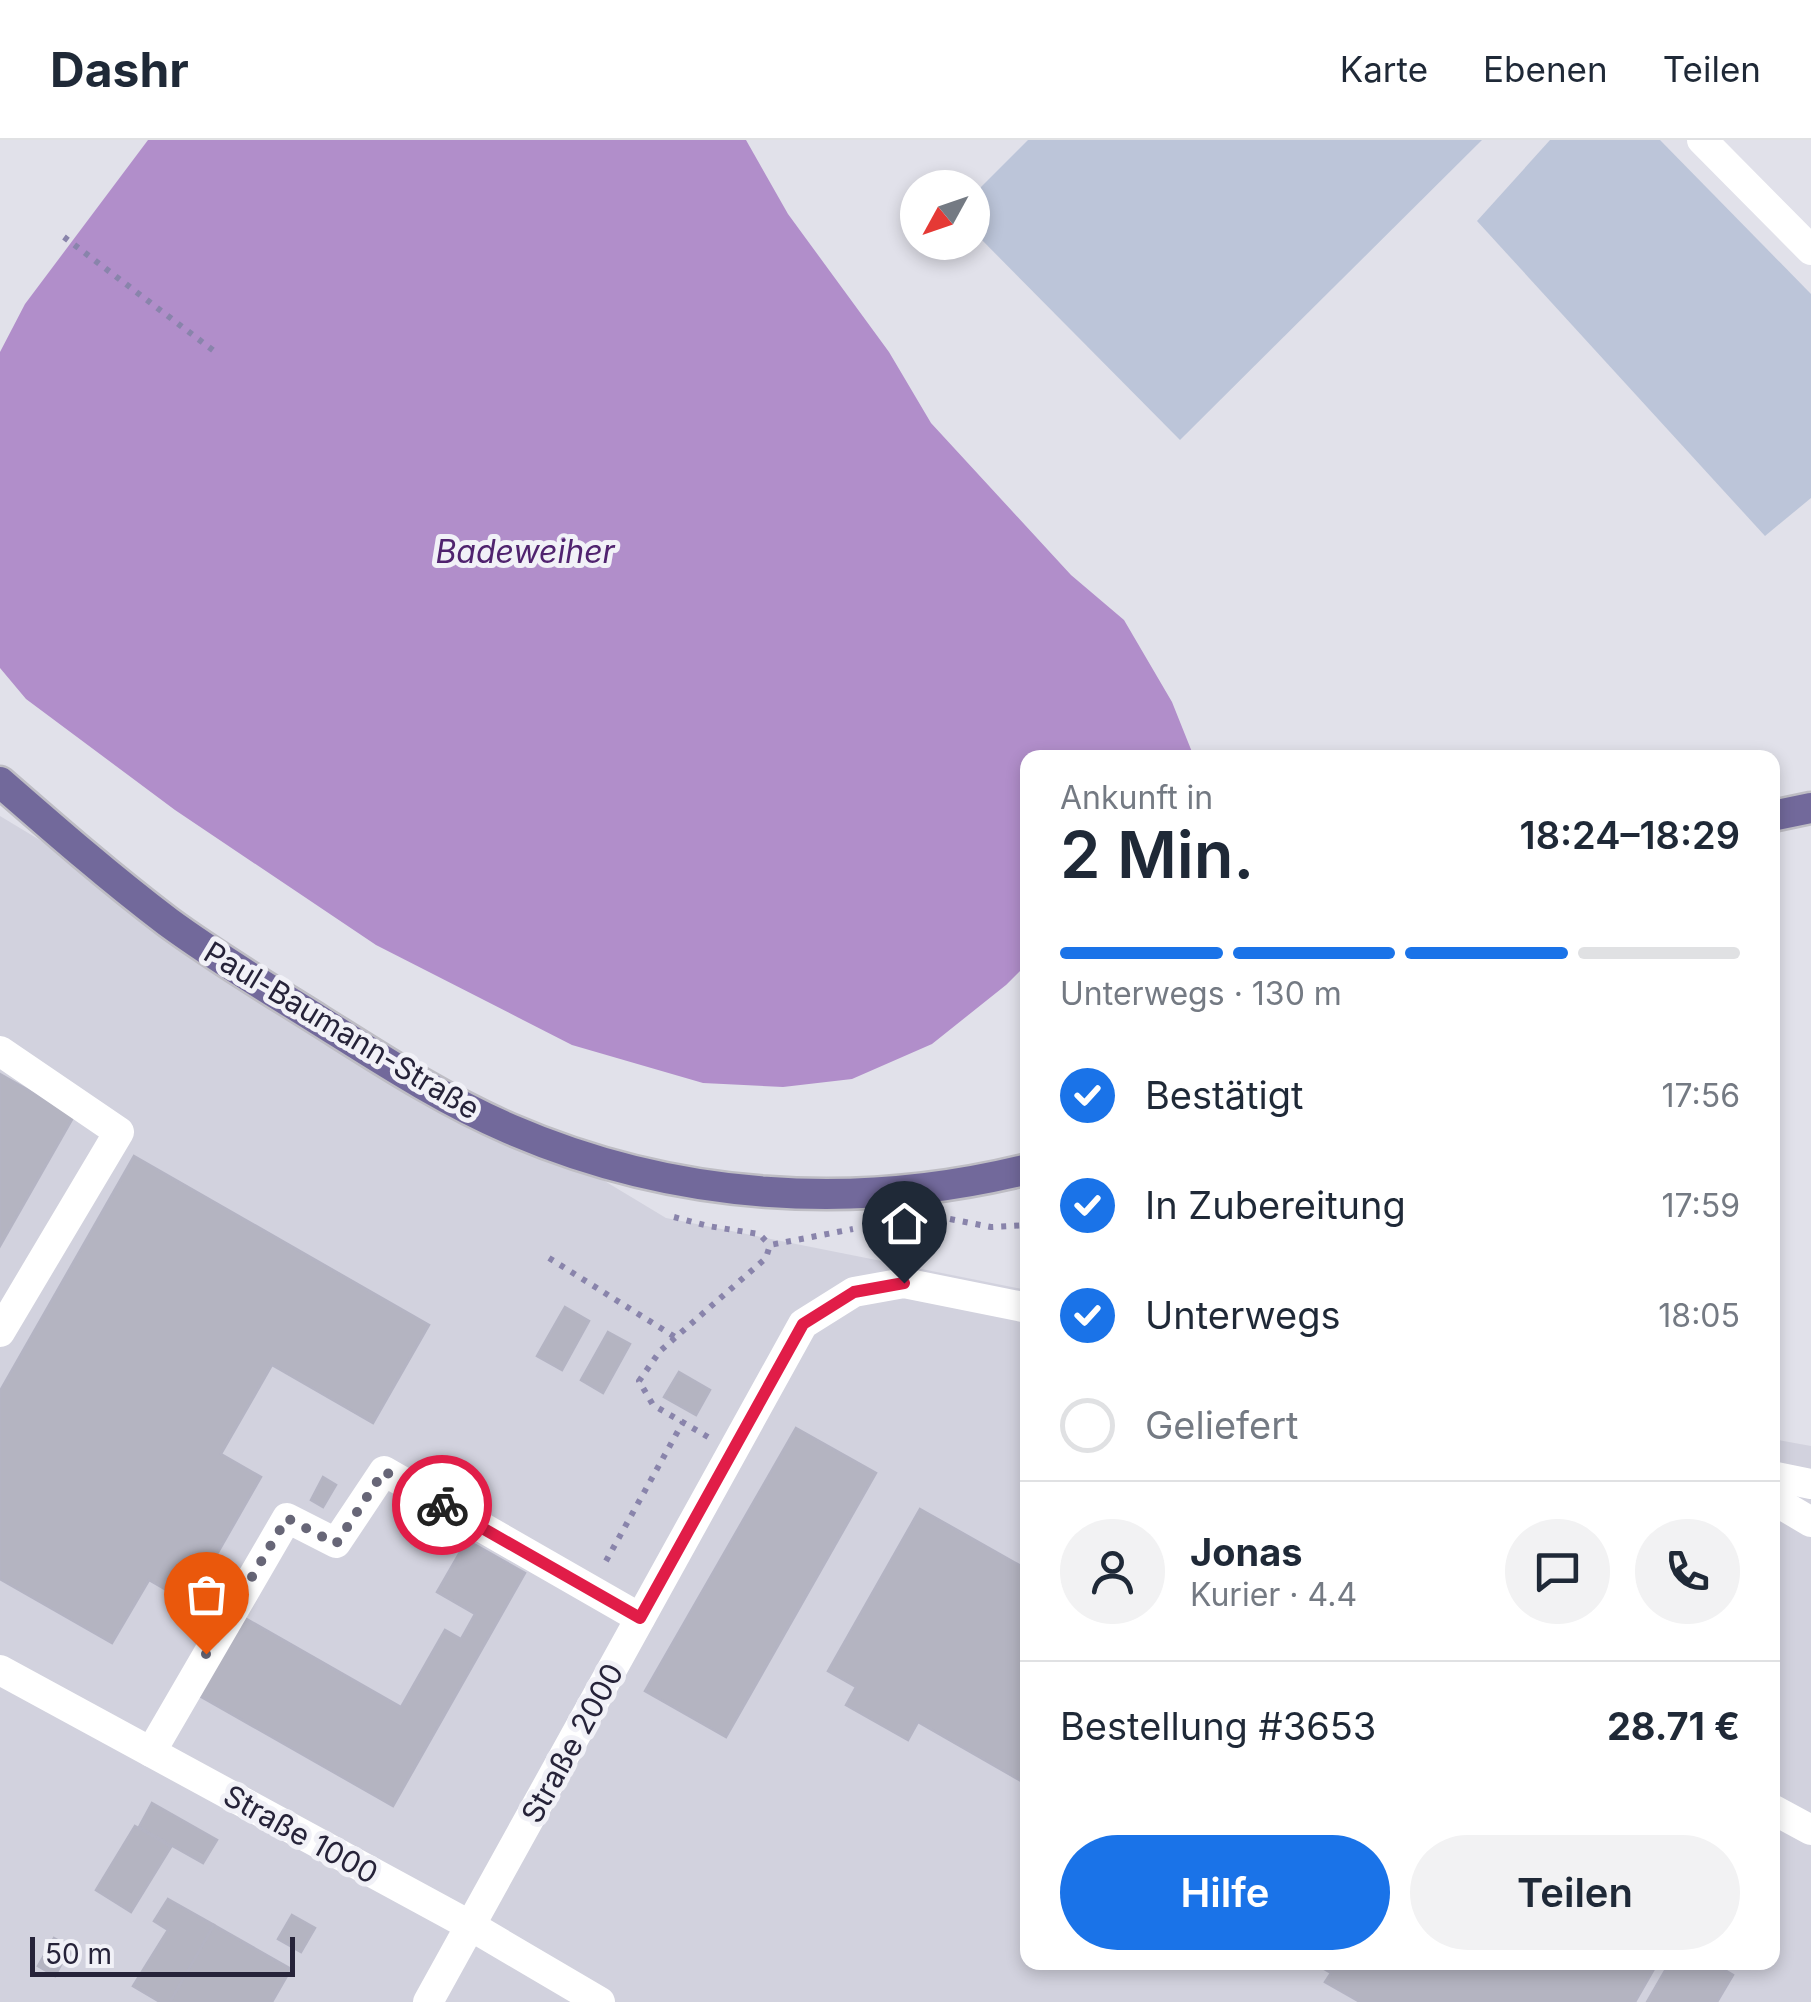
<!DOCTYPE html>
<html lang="de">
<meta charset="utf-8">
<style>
body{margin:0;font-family:Inter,sans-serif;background:#f2f2f3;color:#1f2937;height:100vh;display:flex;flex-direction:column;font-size:38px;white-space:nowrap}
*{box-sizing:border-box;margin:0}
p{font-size:32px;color:#747a83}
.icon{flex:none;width:55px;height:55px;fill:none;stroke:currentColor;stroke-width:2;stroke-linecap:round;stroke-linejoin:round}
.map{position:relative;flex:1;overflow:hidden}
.panel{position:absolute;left:1020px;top:610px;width:760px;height:1220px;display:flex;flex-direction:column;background:#fff;border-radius:20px;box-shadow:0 5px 15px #0003}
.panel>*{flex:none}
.needle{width:65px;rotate:230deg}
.controls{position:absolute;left:900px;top:30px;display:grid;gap:20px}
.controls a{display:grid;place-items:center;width:90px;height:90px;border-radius:50%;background:#fff;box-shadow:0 5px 15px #0003;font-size:50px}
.scale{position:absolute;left:30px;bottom:25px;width:265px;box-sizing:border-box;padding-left:10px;border:5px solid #262339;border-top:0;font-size:28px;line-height:35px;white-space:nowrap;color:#262339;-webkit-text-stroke:8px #f1f1f7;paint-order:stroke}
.pin{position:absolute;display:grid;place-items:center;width:85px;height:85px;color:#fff;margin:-102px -42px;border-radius:50% 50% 50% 0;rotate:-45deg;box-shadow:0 0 10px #0007}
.pin .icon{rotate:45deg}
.courier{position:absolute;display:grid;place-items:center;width:100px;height:100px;margin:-50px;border:8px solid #e11d48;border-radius:50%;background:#fff;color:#222;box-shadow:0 2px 12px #0007}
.overview em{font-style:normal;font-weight:600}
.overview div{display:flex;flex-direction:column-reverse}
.overview{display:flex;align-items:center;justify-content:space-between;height:170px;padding:0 40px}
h1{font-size:65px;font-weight:600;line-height:75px}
.bar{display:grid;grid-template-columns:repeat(4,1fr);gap:15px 10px;align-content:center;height:120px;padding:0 40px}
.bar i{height:12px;border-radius:8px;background:#e0e1e3}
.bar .current{background:#1a73e8}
.bar p{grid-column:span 4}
.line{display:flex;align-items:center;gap:25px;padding:0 40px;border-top:2px solid #e0e1e3}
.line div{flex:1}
.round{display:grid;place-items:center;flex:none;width:105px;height:105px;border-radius:52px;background:#f2f2f3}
ol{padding:0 40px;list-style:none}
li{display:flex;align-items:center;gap:30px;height:110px}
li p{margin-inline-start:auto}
li .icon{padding:10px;border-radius:50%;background:#1a73e8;color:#fff;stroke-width:4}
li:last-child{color:#747a83}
li i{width:55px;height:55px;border:5px solid #e0e1e3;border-radius:50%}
.action{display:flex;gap:20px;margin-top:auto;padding:20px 40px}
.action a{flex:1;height:115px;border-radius:60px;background:#1a73e8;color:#fff;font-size:40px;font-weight:600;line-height:115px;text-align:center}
.action a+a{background:#f2f2f3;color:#1f2937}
header{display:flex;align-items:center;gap:60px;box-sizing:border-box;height:140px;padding:0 50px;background:#fff;border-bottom:2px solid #e0e1e3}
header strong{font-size:48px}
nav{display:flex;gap:55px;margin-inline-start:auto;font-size:35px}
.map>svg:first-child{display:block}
</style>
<header>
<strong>Dashr</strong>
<nav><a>Karte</a><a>Ebenen</a><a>Teilen</a></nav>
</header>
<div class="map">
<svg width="1811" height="1862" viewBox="0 0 1811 1862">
<rect width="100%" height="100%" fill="#e1e1ea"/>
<polygon fill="#d2d2de" points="0,676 666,1078 1027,1150 1028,1822 1772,1822 1773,1299 1811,1306 1811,1862 0,1862"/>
<g fill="#bcc5d9">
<polygon points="1028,0 1482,0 1180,300 973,91 973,55"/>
<polygon points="1550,0 1660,0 1811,154 1811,358 1765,396 1477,81"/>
</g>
<polygon fill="#b18eca" points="148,0 746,0 788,74 889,212 931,283 1071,435 1124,480 1172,562 1194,617 1028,618 1027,824 1006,845 932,904 852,939 783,947 703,943 572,905 376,805 175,670 26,559 0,528 0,212 25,164"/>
<g fill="#b4b4c1" stroke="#b4b4c3" stroke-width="2.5">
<polygon points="0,934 74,976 0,1106"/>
<polygon points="134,1016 429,1185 373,1283 272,1225 221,1314 261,1337 189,1463 149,1440 112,1503 0,1439 0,1251"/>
<polygon points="565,1167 589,1181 562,1230 537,1216"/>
<polygon points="608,1192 630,1204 603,1253 581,1240"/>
<polygon points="679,1232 710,1250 696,1275 664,1257"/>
<polygon points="796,1288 876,1333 726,1597 645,1551"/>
<polygon points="323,1337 336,1345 323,1367 311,1360"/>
<polygon points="920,1369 1028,1430 1028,1645 918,1582 908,1600 846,1565 856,1547 828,1531"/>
<polygon points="467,1400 525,1433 393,1666 198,1555 243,1477 401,1567 445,1490 461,1499 475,1474 437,1452"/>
<polygon points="152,1663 217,1700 203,1723 139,1687"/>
<polygon points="135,1686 171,1707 131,1772 96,1750"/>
<polygon points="168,1759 214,1785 170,1862 160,1862 133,1846 168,1790 154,1781"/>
<polygon points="292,1775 315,1788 301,1812 278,1799"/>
<polygon points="214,1785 291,1829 272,1862 170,1862"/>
<polygon points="54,1798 77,1811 64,1819 55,1836 38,1826"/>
<polygon points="1312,1822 1658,1822 1635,1862 1360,1862 1325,1842 1331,1833"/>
<polygon points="1670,1822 1711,1822 1733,1835 1717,1862 1647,1862"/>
</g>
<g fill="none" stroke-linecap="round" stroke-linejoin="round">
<defs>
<g id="major">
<path d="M0,642C55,690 110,738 168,782C217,818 269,849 320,881C382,920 443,960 510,989C674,1060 855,1072 1028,1029"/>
<polyline points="1772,676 1811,668"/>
</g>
</defs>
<use href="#major" stroke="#bebdc4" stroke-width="35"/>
<g stroke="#8984ab" stroke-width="6" stroke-dasharray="5 8" stroke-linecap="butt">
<polyline points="64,97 214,211"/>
<polyline points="674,1077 708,1086 759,1094 770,1105"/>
<polyline points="950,1079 991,1087 1028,1085"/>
<polyline points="549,1118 675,1197"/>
<polyline points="708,1297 653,1265 639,1241 660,1211 766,1118 770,1105 853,1089"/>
<polyline points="606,1421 683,1282"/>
</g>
<g stroke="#fff" stroke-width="30">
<polyline points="1702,0 1811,110"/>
<polyline points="0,911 119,992 0,1192"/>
<polyline points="1772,1336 1811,1344"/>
<polyline points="1772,1359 1811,1382"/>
<polyline points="0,1530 471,1786 600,1862"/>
<polyline points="151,1612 287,1378 336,1403 384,1331 640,1478"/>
<polyline points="1772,1669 1811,1690"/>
<polyline points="428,1862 803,1184 854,1152 904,1143 1028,1168"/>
</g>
<use href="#major" stroke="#72699b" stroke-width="30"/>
</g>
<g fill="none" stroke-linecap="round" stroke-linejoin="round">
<polyline stroke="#676677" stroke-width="10" stroke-dasharray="0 18" points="206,1514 287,1378 336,1404 384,1331 442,1365"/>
<polyline stroke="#e11d48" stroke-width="12" points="442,1365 640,1478 803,1184 854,1152 904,1143"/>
</g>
<g text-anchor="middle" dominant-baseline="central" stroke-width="10" stroke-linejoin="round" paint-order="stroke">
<g font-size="30" fill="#262339" stroke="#f1f1f7">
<text transform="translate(342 890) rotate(31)">Paul-Baumann-Straße</text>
<text transform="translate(572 1603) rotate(-61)">Straße 2000</text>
<text transform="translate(301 1694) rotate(29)">Straße 1000</text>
</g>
<g font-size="32" font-style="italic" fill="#50236f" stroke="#f1f1f7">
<text x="525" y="411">Badeweiher</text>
</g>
</g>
</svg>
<div class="controls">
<a><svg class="needle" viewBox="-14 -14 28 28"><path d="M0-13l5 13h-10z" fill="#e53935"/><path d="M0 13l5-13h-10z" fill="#747a83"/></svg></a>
</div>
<div class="scale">50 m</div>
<div class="pin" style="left:206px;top:1514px;background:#ea580c"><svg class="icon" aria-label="bag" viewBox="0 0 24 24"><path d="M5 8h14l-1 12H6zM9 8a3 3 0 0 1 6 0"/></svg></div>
<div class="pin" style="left:904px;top:1143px;background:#1f2937"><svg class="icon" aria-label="home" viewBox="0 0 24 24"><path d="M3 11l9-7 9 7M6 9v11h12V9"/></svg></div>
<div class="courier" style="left:442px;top:1365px"><svg class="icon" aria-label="bike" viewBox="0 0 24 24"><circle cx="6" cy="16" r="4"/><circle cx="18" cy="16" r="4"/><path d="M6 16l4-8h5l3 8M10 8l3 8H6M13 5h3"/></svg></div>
<section class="panel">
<div class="overview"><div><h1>2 Min.</h1><p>Ankunft in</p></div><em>18:24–18:29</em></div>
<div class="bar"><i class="current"></i><i class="current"></i><i class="current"></i><i></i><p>Unterwegs · 130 m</p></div>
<ol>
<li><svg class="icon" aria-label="check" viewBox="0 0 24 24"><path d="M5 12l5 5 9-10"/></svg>Bestätigt<p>17:56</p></li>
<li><svg class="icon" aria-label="check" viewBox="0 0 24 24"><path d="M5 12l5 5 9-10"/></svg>In Zubereitung<p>17:59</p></li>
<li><svg class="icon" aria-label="check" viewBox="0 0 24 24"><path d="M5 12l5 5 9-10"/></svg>Unterwegs<p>18:05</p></li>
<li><i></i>Geliefert</li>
</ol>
<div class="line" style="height:180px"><a class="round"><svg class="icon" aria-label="person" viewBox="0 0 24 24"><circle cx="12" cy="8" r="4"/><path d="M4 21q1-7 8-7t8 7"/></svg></a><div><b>Jonas</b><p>Kurier · 4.4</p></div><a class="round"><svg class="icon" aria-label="chat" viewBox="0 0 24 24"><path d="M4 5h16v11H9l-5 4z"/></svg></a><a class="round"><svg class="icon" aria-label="phone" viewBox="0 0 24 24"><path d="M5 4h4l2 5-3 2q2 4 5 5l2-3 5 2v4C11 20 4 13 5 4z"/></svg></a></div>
<div class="line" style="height:130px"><div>Bestellung #3653</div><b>28.71 €</b></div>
<div class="action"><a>Hilfe</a><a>Teilen</a></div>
</section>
</div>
